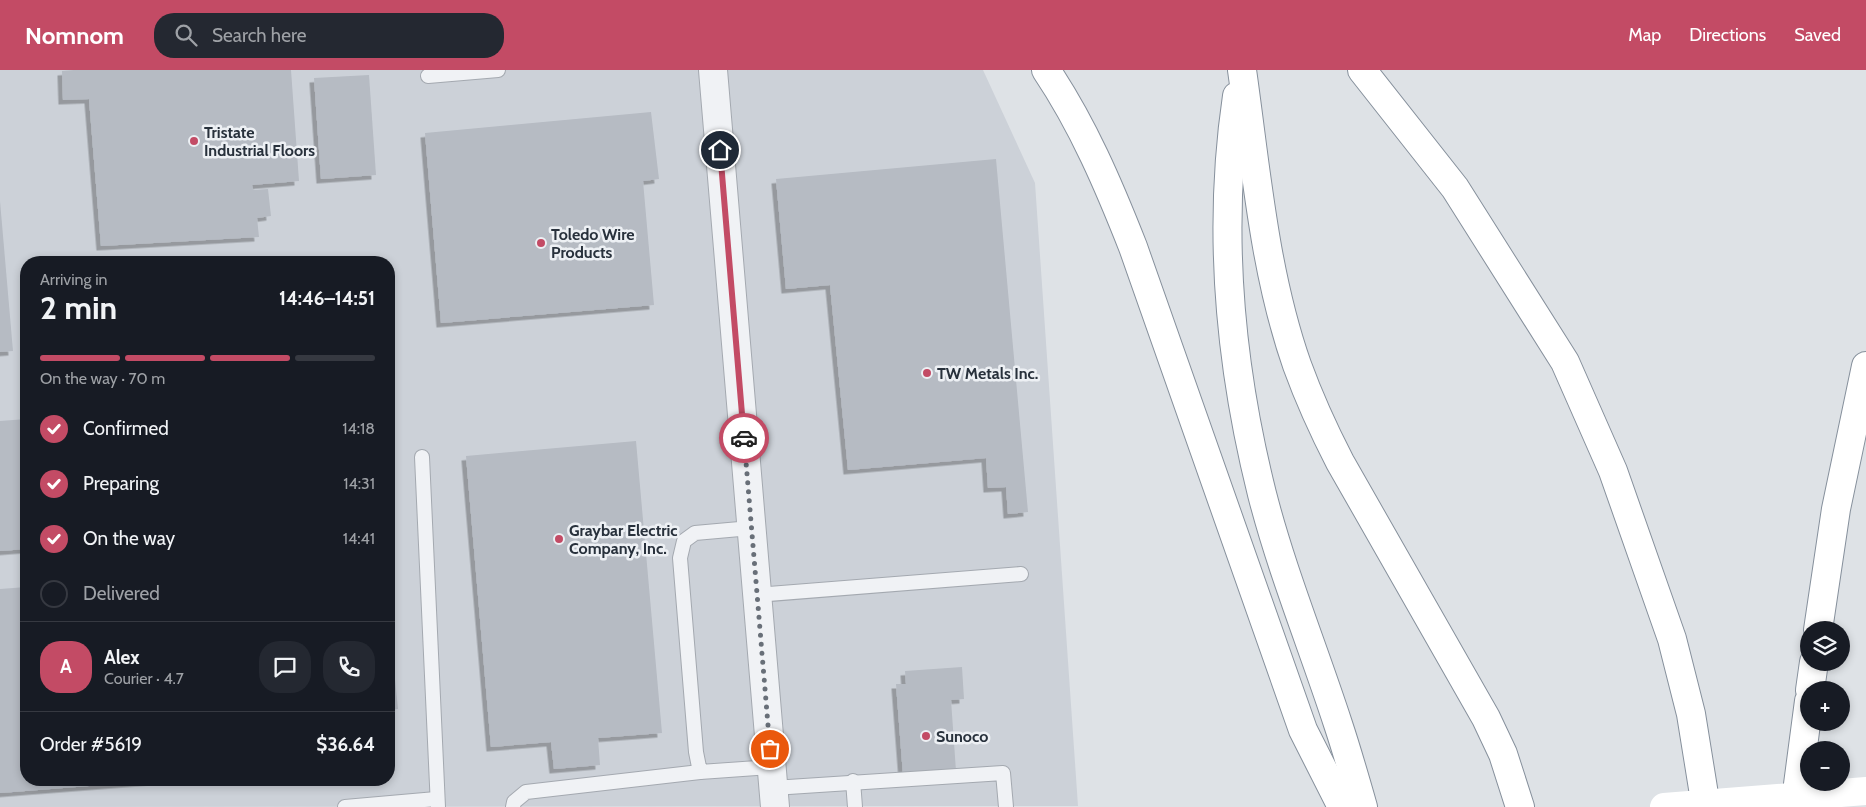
<!DOCTYPE html>
<meta charset="utf-8">
<style>
body{margin:0;font-family:Cabin,sans-serif;background:#242831;color:#f1f3f6;height:100vh;display:flex;flex-direction:column;font-size:19px;white-space:nowrap}
*{box-sizing:border-box;margin:0}
p{font-size:16px;color:#9ea1a6}
.icon{flex:none;width:28px;height:28px;fill:none;stroke:currentColor;stroke-width:2;stroke-linecap:round;stroke-linejoin:round}
.map{position:relative;flex:1;overflow:hidden}
.sheet{position:absolute;left:20px;top:186px;width:375px;height:530px;display:flex;flex-direction:column;background:#171b24;border-radius:20px;box-shadow:0 2px 8px #0003}
.sheet>*{flex:none}
.fabs{position:absolute;left:1800px;top:551px;display:grid;gap:10px}
.fabs a{display:grid;place-items:center;width:50px;height:50px;border-radius:50%;background:#171b24;box-shadow:0 2px 8px #0003;font-size:25px}
.pin{position:absolute;display:grid;place-items:center;width:42px;height:42px;color:#fff;margin:-21px;border:2px solid #fff;border-radius:50%;box-shadow:0 1px 5px #0007}
.courier{position:absolute;display:grid;place-items:center;width:50px;height:50px;margin:-25px;border:4px solid #c34b65;border-radius:50%;background:#fff;color:#222;box-shadow:0 1px 6px #0007}
.head em{font-style:normal;font-weight:700}
.head div{display:flex;flex-direction:column-reverse}
.head{display:flex;align-items:center;justify-content:space-between;height:85px;padding:0 20px}
h1{font-size:32px;font-weight:700;line-height:38px}
.bar{display:grid;grid-template-columns:repeat(4,1fr);gap:8px 5px;align-content:center;height:60px;padding:0 20px}
.bar i{height:6px;border-radius:4px;background:#363941}
.bar .selected{background:#c34b65}
.bar p{grid-column:span 4}
.line{display:flex;align-items:center;gap:12px;padding:0 20px;border-top:1px solid #363941}
.line div{flex:1}
.round{display:grid;place-items:center;flex:none;width:52px;height:52px;border-radius:20px;background:#242831}
ol{padding:0 20px;list-style:none}
li{display:flex;align-items:center;gap:15px;height:55px}
li p{margin-inline-start:auto}
li .icon{padding:5px;border-radius:50%;background:#c34b65;color:#fff;stroke-width:4}
li:last-child{color:#9ea1a6}
li i{width:28px;height:28px;border:2px solid #363941;border-radius:50%}
header{display:flex;align-items:center;gap:30px;box-sizing:border-box;height:70px;padding:0 25px;background:#c34b65;color:#fff}
header strong{font-size:24px}
nav{display:flex;gap:28px;margin-inline-start:auto;font-size:18px}
.search{width:350px;height:45px;background:#242831;display:flex;align-items:center;gap:12px;box-sizing:border-box;padding:0 18px;border-radius:20px;color:#9ea1a6;font-size:19px}
.map>svg:first-child{display:block}
</style>
<header>
<strong>Nomnom</strong>
<div class="search"><svg class="icon" aria-label="search" viewBox="0 0 24 24"><circle cx="10" cy="10" r="6"/><path d="M15 15l6 6"/></svg>Search here</div>
<nav><a>Map</a><a>Directions</a><a>Saved</a></nav>
</header>
<div class="map">
<svg width="1866" height="737" viewBox="0 0 1866 737">
<defs>
<filter id="shadow"><feDropShadow dx="-4.5" dy="4.5" stdDeviation="0" flood-color="#0004"/></filter>
</defs>
<rect width="100%" height="100%" fill="#dee2e6"/>
<path fill="#ccd1d8" fill-rule="evenodd" d="M0,0H983L1035,113L1078,736L0,737ZM26,192H389V710H26Z"/>
<g fill="#b6bbc3" filter="url(#shadow)">
<polygon points="74,0 291,0 299,111 252,115 253,120 268,119 271,146 257,148 259,167 101,176 89,29 63,30 62,1"/>
<polygon points="369,5 376,105 321,109 314,8"/>
<polygon points="651,42 659,109 643,111 654,235 441,253 425,63"/>
<polygon points="996,89 1028,442 1008,444 1006,417 988,418 986,388 848,400 830,215 786,219 776,109"/>
<polygon points="0,131 13,281 0,282"/>
<polygon points="26,349 26,479 0,481 0,351"/>
<polygon points="636,371 662,663 598,668 600,695 554,699 551,672 491,677 466,386"/>
<polygon points="26,517 26,710 152,711 0,723 0,519"/>
<polygon points="389,550 398,639 389,640"/>
<polygon points="962,597 964,629 951,630 956,701 903,705 896,614 906,614 905,601"/>
</g>
<g fill="none" stroke-linecap="round" stroke-linejoin="round">
<defs>
<g id="service">
<polyline points="428,6 498,0"/>
<polyline points="422,387 438,737"/>
<polyline points="751,458 695,463 684,471 680,488 696,682 700,702 771,697"/>
<polyline points="757,525 1021,504"/>
<polyline points="853,711 855,737"/>
<polyline points="773,718 1003,703 1006,737"/>
<polyline points="345,737 436,729"/>
<polyline points="513,737 514,732 526,722 700,702"/>
</g>
<polyline id="tertiary" points="713,0 775,737"/>
<g id="motorway">
<path d="M1046,0C1083,55 1109,116 1133,177L1303,660L1342,737"/>
<path d="M1242,0C1256,98 1264,201 1297,295C1309,328 1324,361 1340,392L1486,648L1503,684L1520,737"/>
<polyline points="1362,0 1455,118 1565,292 1613,401 1672,569 1691,644 1706,737"/>
<path d="M1237,26C1217,161 1229,292 1262,424C1282,502 1313,577 1338,654C1347,681 1355,709 1363,737"/>
<polyline points="1818,560 1836,439 1866,296"/>
<polyline points="1810,620 1814,592"/>
<polyline points="1795,737 1809,631"/>
</g>
</defs>
<use href="#service" stroke="#a4a9b0" stroke-width="16"/>
<use href="#tertiary" stroke="#a4a9b0" stroke-width="30"/>
<use href="#motorway" stroke="#86909c" stroke-width="30"/>
<use href="#service" stroke="#f0f2f5" stroke-width="14"/>
<use href="#tertiary" stroke="#f0f2f5" stroke-width="28"/>
<use href="#motorway" stroke="#fff" stroke-width="28"/>
<polyline stroke="#fff" stroke-width="28" points="1664,737 1866,721"/>
</g>
<g fill="none" stroke-linecap="round" stroke-linejoin="round">
<polyline stroke="#686f78" stroke-width="5" stroke-dasharray="0 9" points="744,368 770,679"/>
<polyline stroke="#c34b65" stroke-width="6" points="720,80 744,368"/>
</g>
<g fill="#c34b65" stroke="#edf0f4" stroke-width="2">
<circle cx="194" cy="71" r="5"/>
<circle cx="541" cy="173" r="5"/>
<circle cx="927" cy="303" r="5"/>
<circle cx="559" cy="469" r="5"/>
<circle cx="926" cy="666" r="5"/>
</g>
<g text-anchor="middle" dominant-baseline="central" stroke-width="5" stroke-linejoin="round" paint-order="stroke">
<g font-size="16" font-weight="bold" fill="#28313c" stroke="#edf0f4" text-anchor="start">
<text x="204" y="62">Tristate<tspan x="204" dy="18">Industrial Floors</tspan></text>
<text x="551" y="164">Toledo Wire<tspan x="551" dy="18">Products</tspan></text>
<text x="937" y="303">TW Metals Inc.</text>
<text x="569" y="460">Graybar Electric<tspan x="569" dy="18">Company, Inc.</tspan></text>
<text x="936" y="666">Sunoco</text>
</g>
</g>
</svg>
<div class="fabs">
<a><svg class="icon" aria-label="layers" viewBox="0 0 24 24"><path d="M12 4l9 5-9 5-9-5zM3 14l9 5 9-5"/></svg></a>
<a>+</a>
<a>−</a>
</div>
<div class="pin" style="left:770px;top:679px;background:#ea580c"><svg class="icon" aria-label="bag" viewBox="0 0 24 24"><path d="M5 8h14l-1 12H6zM9 8a3 3 0 0 1 6 0"/></svg></div>
<div class="pin" style="left:720px;top:80px;background:#1f2937"><svg class="icon" aria-label="home" viewBox="0 0 24 24"><path d="M3 11l9-7 9 7M6 9v11h12V9"/></svg></div>
<div class="courier" style="left:744px;top:368px"><svg class="icon" aria-label="car" viewBox="0 0 24 24"><path d="M5 17H2v-5l4-1 3-4h7l3 4 3 1v5h-3M9 17h6M6 11h13"/><circle cx="7" cy="17" r="2"/><circle cx="17" cy="17" r="2"/></svg></div>
<section class="sheet">
<div class="head"><div><h1>2 min</h1><p>Arriving in</p></div><em>14:46–14:51</em></div>
<div class="bar"><i class="selected"></i><i class="selected"></i><i class="selected"></i><i></i><p>On the way · 70 m</p></div>
<ol>
<li><svg class="icon" aria-label="check" viewBox="0 0 24 24"><path d="M5 12l5 5 9-10"/></svg>Confirmed<p>14:18</p></li>
<li><svg class="icon" aria-label="check" viewBox="0 0 24 24"><path d="M5 12l5 5 9-10"/></svg>Preparing<p>14:31</p></li>
<li><svg class="icon" aria-label="check" viewBox="0 0 24 24"><path d="M5 12l5 5 9-10"/></svg>On the way<p>14:41</p></li>
<li><i></i>Delivered</li>
</ol>
<div class="line" style="height:90px"><b class="round" style="background:#c34b65;color:#fff">A</b><div><b>Alex</b><p>Courier · 4.7</p></div><a class="round"><svg class="icon" aria-label="chat" viewBox="0 0 24 24"><path d="M4 5h16v11H9l-5 4z"/></svg></a><a class="round"><svg class="icon" aria-label="phone" viewBox="0 0 24 24"><path d="M5 4h4l2 5-3 2q2 4 5 5l2-3 5 2v4C11 20 4 13 5 4z"/></svg></a></div>
<div class="line" style="height:65px"><div>Order #5619</div><b>$36.64</b></div>
</section>
</div>
